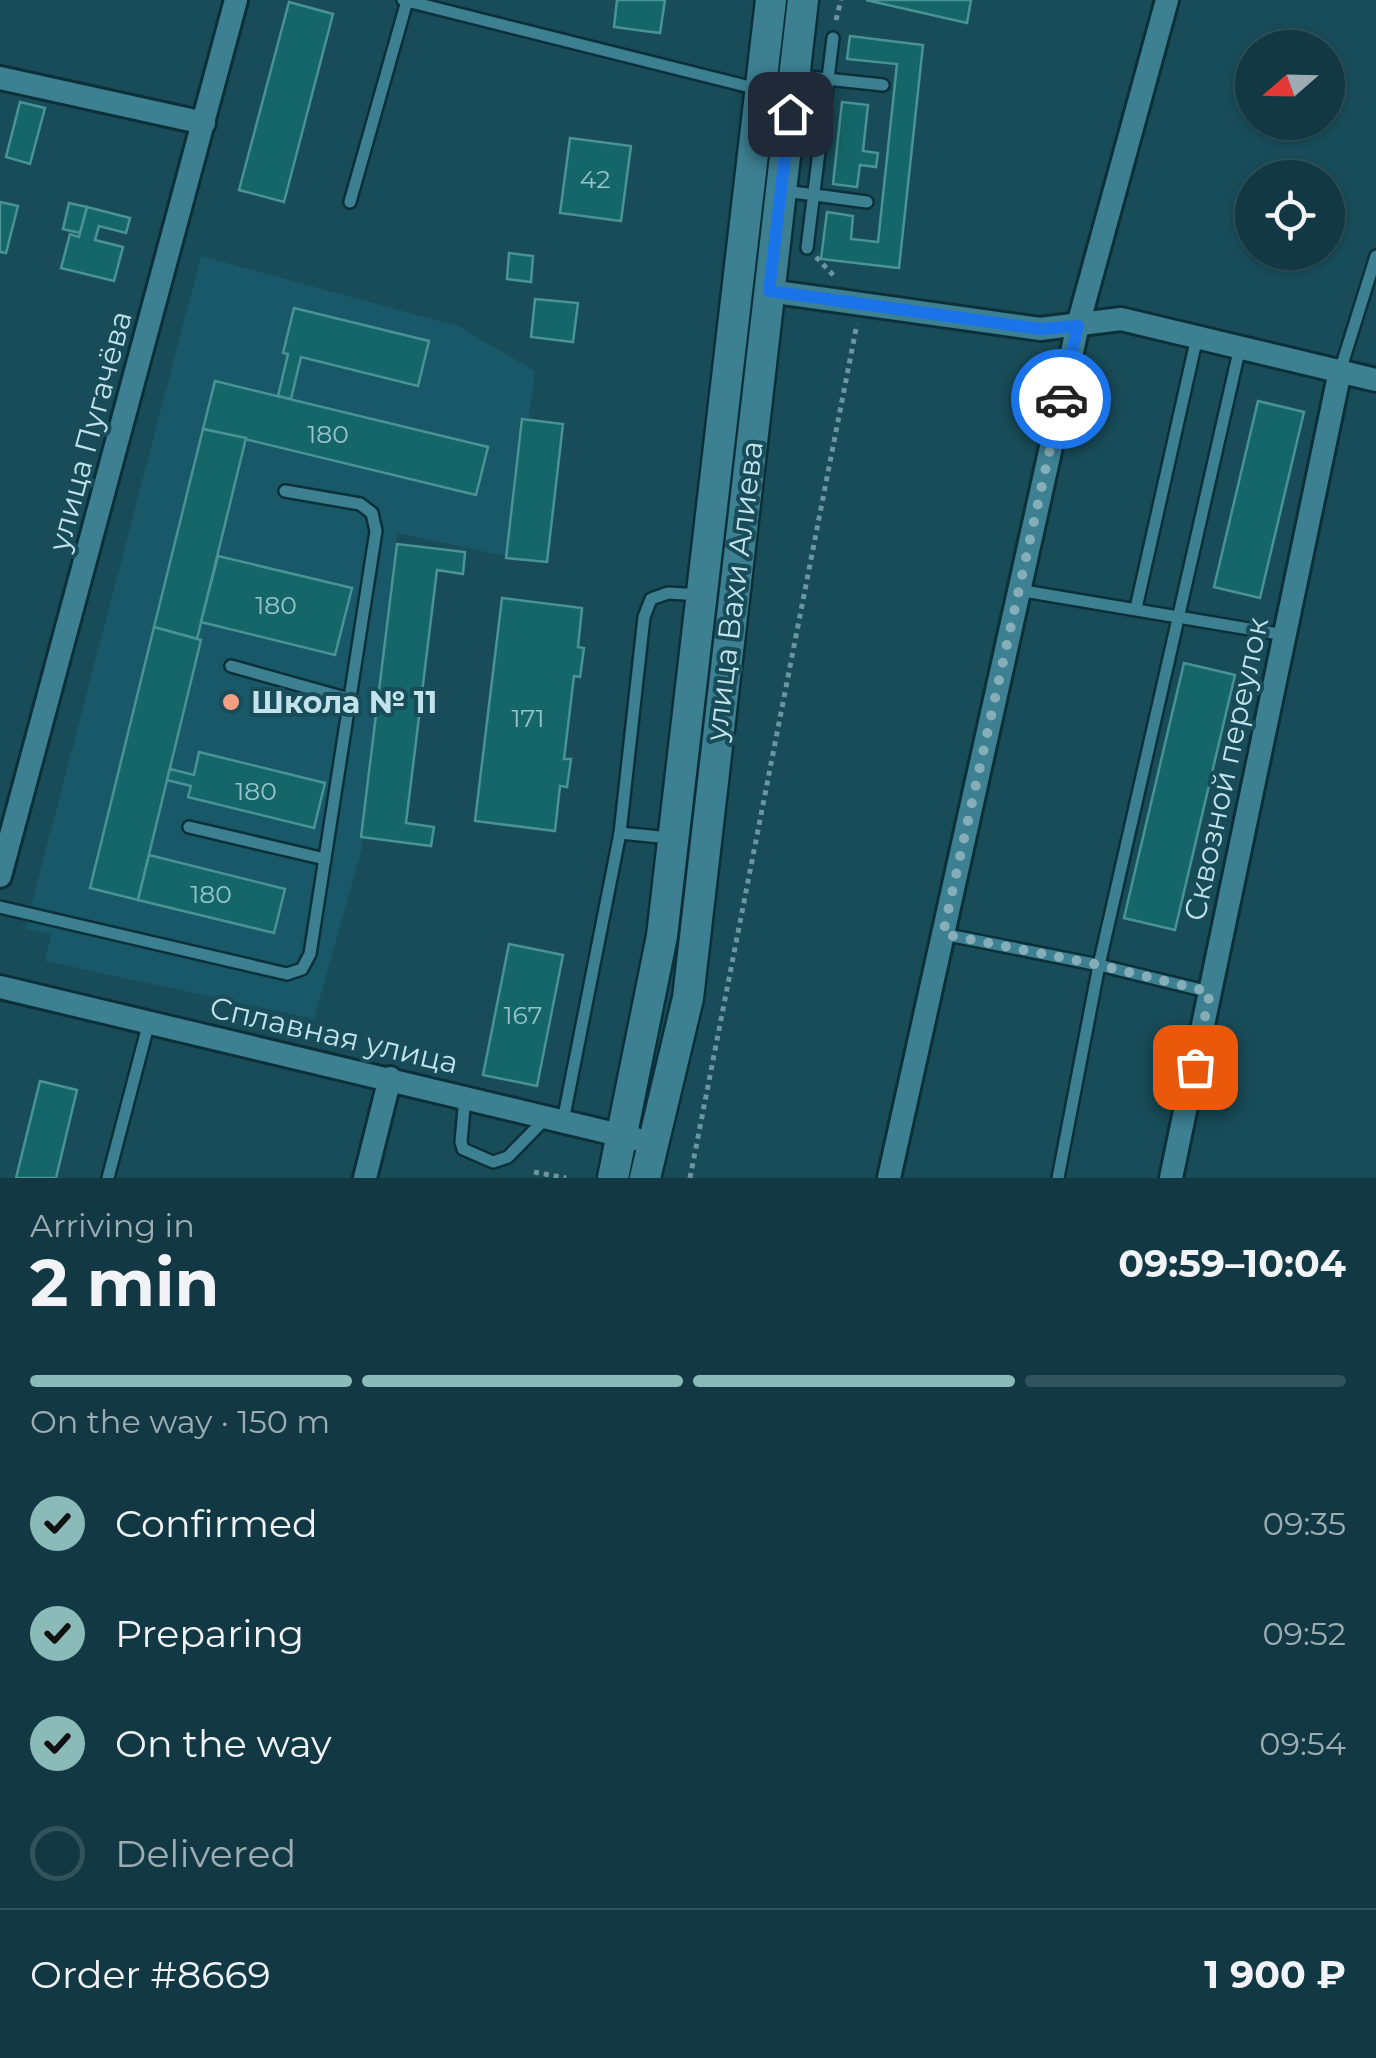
<!DOCTYPE html>
<meta charset="utf-8">
<style>
body{margin:0;font-family:Montserrat,sans-serif;background:#1b404a;color:#f1f3f6;height:100vh;display:flex;flex-direction:column;font-size:38px;white-space:nowrap}
*{box-sizing:border-box;margin:0}
p{font-size:32px;color:#9cacb2}
.icon{flex:none;width:55px;height:55px;fill:none;stroke:currentColor;stroke-width:2;stroke-linecap:round;stroke-linejoin:round}
.map{position:relative;height:1178px;overflow:hidden}
.sheet{display:flex;flex-direction:column;background:#123943;flex:1}
.sheet>*{flex:none}
.needle{width:65px;rotate:250deg}
.controls{position:absolute;left:1235px;top:30px;display:grid;gap:20px}
.controls a{display:grid;place-items:center;width:110px;height:110px;border-radius:50%;background:#123943;box-shadow:0 2px 8px #0004,0 0 0 2px #31535c;font-size:50px}
.pin{position:absolute;display:grid;place-items:center;width:85px;height:85px;color:#fff;margin:-42px;border-radius:20px;box-shadow:0 5px 15px #0006}
.courier{position:absolute;display:grid;place-items:center;width:100px;height:100px;margin:-50px;border:8px solid #1a73e8;border-radius:50%;background:#fff;color:#222;box-shadow:0 2px 12px #0007}
.headline em{font-style:normal;font-weight:700}
.headline div{display:flex;flex-direction:column-reverse}
.headline{display:flex;align-items:center;justify-content:space-between;height:170px;padding:0 30px}
h1{font-size:65px;font-weight:700;line-height:75px}
.bar{display:grid;grid-template-columns:repeat(4,1fr);gap:15px 10px;align-content:center;height:120px;padding:0 30px}
.bar i{height:12px;border-radius:8px;background:#31535c}
.bar .active{background:#8bbbb9}
.bar p{grid-column:span 4}
.line{display:flex;align-items:center;gap:25px;padding:0 30px;border-top:2px solid #31535c}
.line div{flex:1}
ol{padding:0 30px;list-style:none}
li{display:flex;align-items:center;gap:30px;height:110px}
li p{margin-inline-start:auto}
li .icon{padding:10px;border-radius:50%;background:#8bbbb9;color:#111;stroke-width:4}
li:last-child{color:#9cacb2}
li i{width:55px;height:55px;border:5px solid #31535c;border-radius:50%}
.map>svg:first-child{display:block}
</style>
<div class="map">
<svg width="1376" height="1178" viewBox="0 0 1376 1178">
<rect width="100%" height="100%" fill="#184c59"/>
<polygon fill="#195868" points="201,256 458,326 535,371 510,557 397,533 362,848 314,1019 45,961 51,934 25,929"/>
<g fill="#156668" stroke="#4a9395" stroke-width="2.5">
<polygon points="617,0 665,0 660,33 614,27"/>
<polygon points="866,0 971,0 967,23"/>
<polygon points="289,2 333,14 284,202 239,190"/>
<polygon points="850,36 923,45 899,268 821,259 827,212 853,216 851,239 878,242 897,64 847,59"/>
<polygon points="20,102 45,108 30,164 6,157"/>
<polygon points="842,102 868,105 863,151 878,153 876,167 860,165 857,187 833,184"/>
<polygon points="570,138 631,146 621,221 560,213"/>
<polygon points="0,202 18,206 6,253 0,252"/>
<polygon points="69,203 87,207 80,233 63,229"/>
<polygon points="87,207 130,218 126,233 99,226 95,240 123,247 114,281 61,268 70,234 79,237"/>
<polygon points="509,253 533,256 531,282 507,279"/>
<polygon points="535,299 578,303 573,342 531,337"/>
<polygon points="294,308 429,341 418,386 301,357 291,399 278,396 288,354 283,353"/>
<polygon points="215,381 488,447 476,495 203,429"/>
<polygon points="1258,401 1304,412 1260,598 1214,587"/>
<polygon points="522,419 563,424 547,562 506,558"/>
<polygon points="203,429 246,438 197,639 154,627"/>
<polygon points="397,544 465,552 463,574 437,570 406,823 434,827 431,846 361,837"/>
<polygon points="218,556 352,588 335,655 201,622"/>
<polygon points="502,598 582,608 578,647 584,648 580,677 574,676 564,759 571,759 567,787 560,786 555,831 475,821"/>
<polygon points="154,627 201,640 138,900 90,888"/>
<polygon points="1184,663 1235,675 1175,930 1124,918"/>
<polygon points="199,752 325,783 314,828 188,797 191,786 167,780 170,769 194,775"/>
<polygon points="149,855 285,889 274,933 138,900"/>
<polygon points="509,944 563,955 537,1086 483,1075"/>
<polygon points="40,1081 77,1090 56,1178 16,1178"/>
</g>
<g fill="none" stroke-linecap="round" stroke-linejoin="round">
<defs>
<g id="lane">
<polyline points="403,0 758,89"/>
<polyline points="799,76 883,85"/>
<polyline points="785,191 867,202"/>
<polyline points="350,202 407,1"/>
<polyline points="807,248 833,38"/>
<polyline points="1340,371 1376,256"/>
<polyline points="1018,590 1285,635"/>
<polyline points="1136,608 1197,337"/>
<polyline points="231,666 349,699"/>
<polyline points="189,827 325,859"/>
<polyline points="620,833 670,838"/>
<polyline points="0,907 287,974 302,969 310,954 376,531 372,513 360,504 285,491"/>
<polyline points="943,934 1099,965 1210,992"/>
<polyline points="465,1097 461,1142 463,1149 493,1162 508,1157 547,1117"/>
<polyline points="563,1121 620,833 644,617 651,599 668,593 701,595"/>
<polyline points="108,1178 149,1022"/>
<polyline points="1058,1178 1099,965 1240,347"/>
</g>
<g id="street">
<polyline points="0,78 204,123"/>
<polyline points="769,291 1040,329 1121,319 1376,380"/>
<polyline points="0,876 236,0"/>
<polyline points="0,987 636,1139"/>
<polyline points="365,1178 390,1078"/>
<polyline points="889,1178 1078,325 1167,0"/>
<polyline points="1171,1178 1340,371"/>
</g>
<g id="secondary">
<polyline points="613,1178 662,936 771,0"/>
<polyline points="645,1178 688,998 803,0"/>
</g>
</defs>
<use href="#lane" stroke="#0b3039" stroke-width="16"/>
<use href="#street" stroke="#0b3039" stroke-width="28"/>
<use href="#secondary" stroke="#0b3039" stroke-width="35"/>
<g stroke="#6b96a1" stroke-width="5" stroke-dasharray="5 5" stroke-linecap="butt">
<polyline points="836,20 841,0"/>
<polyline points="816,257 836,278"/>
<polyline points="534,1172 566,1178"/>
<polyline points="690,1178 857,324"/>
</g>
<use href="#lane" stroke="#3d8092" stroke-width="11"/>
<use href="#street" stroke="#3d8092" stroke-width="22"/>
<use href="#secondary" stroke="#3d8092" stroke-width="30"/>
</g>
<g fill="none" stroke-linecap="round" stroke-linejoin="round">
<polyline stroke="#86aeb9" stroke-width="10" stroke-dasharray="0 18" points="1061,399 943,934 1099,965 1210,992 1195,1067"/>
<polyline stroke="#1a73e8" stroke-width="12" points="790,114 769,291 1040,329 1078,326 1061,399"/>
</g>
<circle fill="#f39f84" stroke="#184c59" stroke-width="4" cx="231" cy="702" r="10"/>
<g text-anchor="middle" dominant-baseline="central" stroke-width="8" stroke-linejoin="round" paint-order="stroke">
<g font-size="25" fill="#97c4cb">
<text x="595" y="179">42</text>
<text x="328" y="434">180</text>
<text x="276" y="605">180</text>
<text x="528" y="718">171</text>
<text x="256" y="791">180</text>
<text x="211" y="894">180</text>
<text x="523" y="1015">167</text>
</g>
<g font-size="30" fill="#c2e3ec" stroke="#184c59">
<text transform="translate(90 431) rotate(-75)">улица Пугачёва</text>
<text transform="translate(734 591) rotate(-83)">улица Вахи Алиева</text>
<text transform="translate(1226 769) rotate(-78)">Сквозной переулок</text>
<text transform="translate(334 1035) rotate(13)">Сплавная улица</text>
</g>
<g font-size="30" font-weight="bold" fill="#c2e3ec" stroke="#184c59" text-anchor="start">
<text x="251" y="702">Школа № 11</text>
</g>
</g>
</svg>
<div class="controls">
<a><svg class="needle" viewBox="-14 -14 28 28"><path d="M0-13l5 13h-10z" fill="#e53935"/><path d="M0 13l5-13h-10z" fill="#9cacb2"/></svg></a>
<a><svg class="icon" aria-label="locate" viewBox="0 0 24 24"><circle cx="12" cy="12" r="6"/><path d="M12 2v4M12 18v4M2 12h4M18 12h4"/></svg></a>
</div>
<div class="pin" style="left:1195px;top:1067px;background:#ea580c"><svg class="icon" aria-label="bag" viewBox="0 0 24 24"><path d="M5 8h14l-1 12H6zM9 8a3 3 0 0 1 6 0"/></svg></div>
<div class="pin" style="left:790px;top:114px;background:#1f2937"><svg class="icon" aria-label="home" viewBox="0 0 24 24"><path d="M3 11l9-7 9 7M6 9v11h12V9"/></svg></div>
<div class="courier" style="left:1061px;top:399px"><svg class="icon" aria-label="car" viewBox="0 0 24 24"><path d="M5 17H2v-5l4-1 3-4h7l3 4 3 1v5h-3M9 17h6M6 11h13"/><circle cx="7" cy="17" r="2"/><circle cx="17" cy="17" r="2"/></svg></div>
</div>
<section class="sheet">
<div class="headline"><div><h1>2 min</h1><p>Arriving in</p></div><em>09:59–10:04</em></div>
<div class="bar"><i class="active"></i><i class="active"></i><i class="active"></i><i></i><p>On the way · 150 m</p></div>
<ol>
<li><svg class="icon" aria-label="check" viewBox="0 0 24 24"><path d="M5 12l5 5 9-10"/></svg>Confirmed<p>09:35</p></li>
<li><svg class="icon" aria-label="check" viewBox="0 0 24 24"><path d="M5 12l5 5 9-10"/></svg>Preparing<p>09:52</p></li>
<li><svg class="icon" aria-label="check" viewBox="0 0 24 24"><path d="M5 12l5 5 9-10"/></svg>On the way<p>09:54</p></li>
<li><i></i>Delivered</li>
</ol>
<div class="line" style="height:130px"><div>Order #8669</div><b>1 900 ₽</b></div>
</section>
